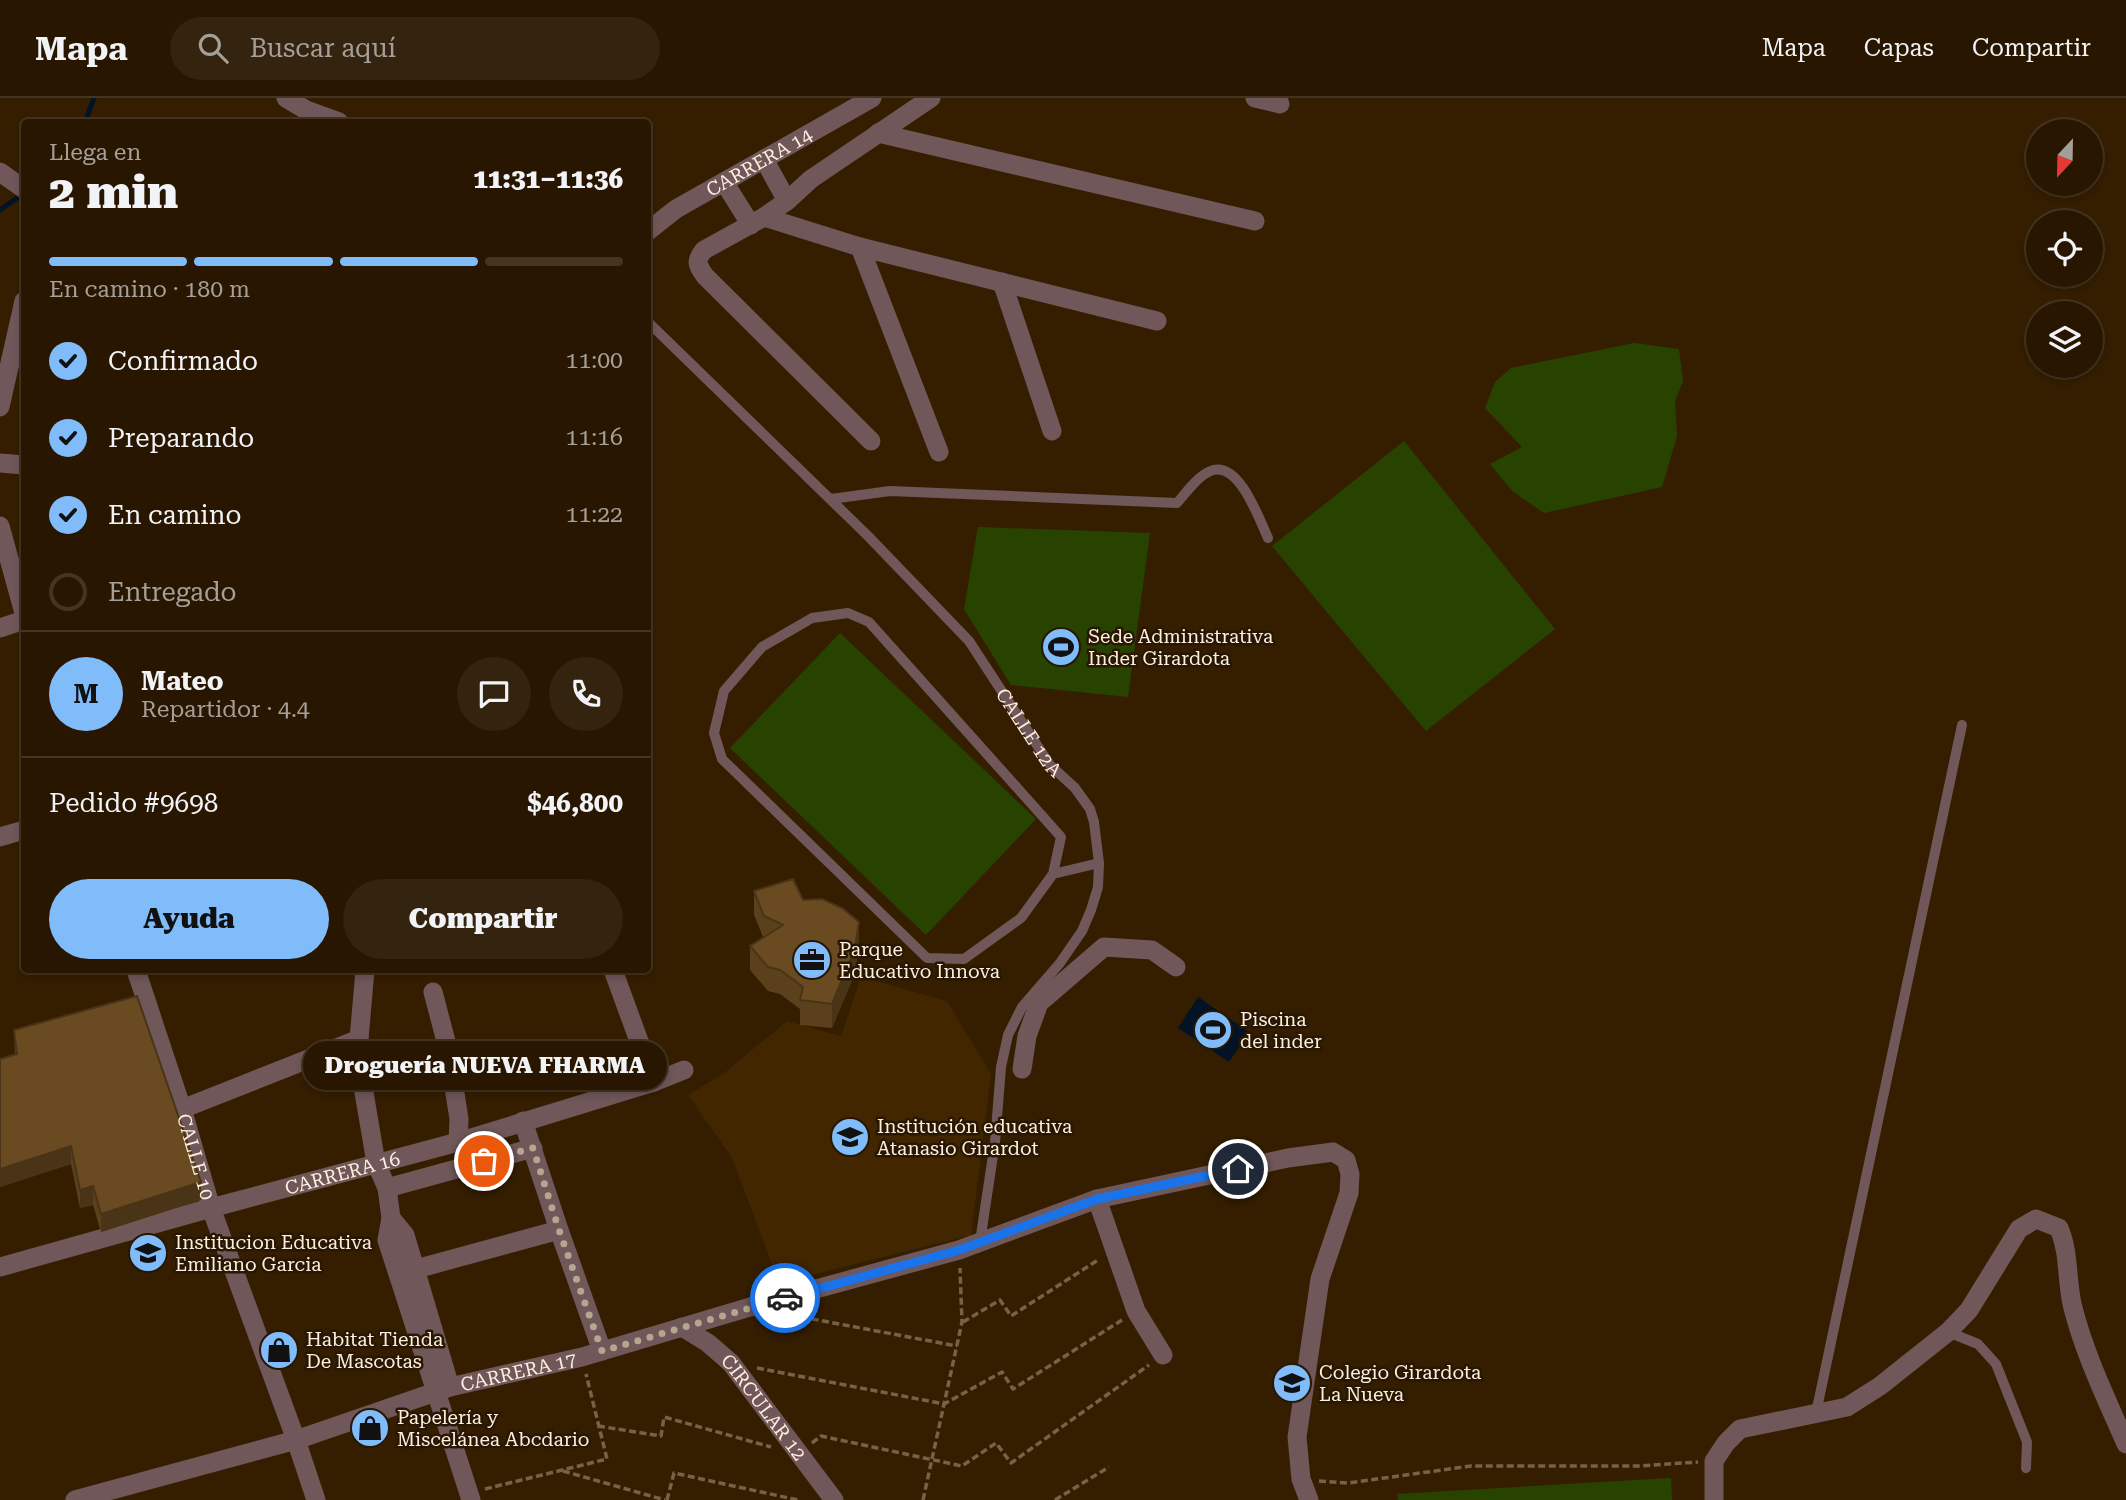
<!DOCTYPE html>
<html lang="es">
<meta charset="utf-8">
<style>
body{margin:0;font-family:"Roboto Serif",serif;background:#34230f;color:#f1f3f6;height:100vh;display:flex;flex-direction:column;font-size:26px;white-space:nowrap}
*{box-sizing:border-box;margin:0}
p{font-size:23px;color:#a59f99}
.icon{flex:none;width:38px;height:38px;fill:none;stroke:currentColor;stroke-width:2;stroke-linecap:round;stroke-linejoin:round}
.map{position:relative;flex:1;overflow:hidden}
.details{position:absolute;left:21px;top:21px;width:630px;height:854px;display:flex;flex-direction:column;background:#281600;border-radius:7px;box-shadow:0 4px 10px #0003,0 0 0 2px #443522}
.details>*{flex:none}
.needle{width:46px;rotate:202deg}
.fabs{position:absolute;left:2026px;top:21px;display:grid;gap:14px}
.fabs a{display:grid;place-items:center;width:77px;height:77px;border-radius:50%;background:#281600;box-shadow:0 4px 10px #0003,0 0 0 2px #443522;font-size:35px}
.pin{position:absolute;display:grid;place-items:center;width:60px;height:60px;color:#fff;margin:-30px;border:4px solid #fff;border-radius:50%;box-shadow:0 2px 7px #0007}
.courier{position:absolute;display:grid;place-items:center;width:70px;height:70px;margin:-35px;border:5px solid #1a73e8;border-radius:50%;background:#fff;color:#222;box-shadow:0 2px 9px #0007}
.bubble{position:absolute;height:49px;border-radius:24px;background:#281600;box-shadow:0 4px 10px #0003,0 0 0 2px #443522;font-size:23px;font-weight:800;line-height:49px;text-align:center}
.overview em{font-style:normal;font-weight:800}
.overview div{display:flex;flex-direction:column-reverse}
.overview{display:flex;align-items:center;justify-content:space-between;height:119px;padding:0 28px}
h1{font-size:46px;font-weight:800;line-height:52px}
.bar{display:grid;grid-template-columns:repeat(4,1fr);gap:10px 7px;align-content:center;height:84px;padding:0 28px}
.bar i{height:9px;border-radius:5px;background:#443522}
.bar .current{background:#81bcfa}
.bar p{grid-column:span 4}
.line{display:flex;align-items:center;gap:18px;padding:0 28px;border-top:2px solid #443522}
.line div{flex:1}
.round{display:grid;place-items:center;flex:none;width:74px;height:74px;border-radius:37px;background:#34230f}
ol{padding:0 28px;list-style:none}
li{display:flex;align-items:center;gap:21px;height:77px}
li p{margin-inline-start:auto}
li .icon{padding:7px;border-radius:50%;background:#81bcfa;color:#111;stroke-width:4}
li:last-child{color:#a59f99}
li i{width:38px;height:38px;border:4px solid #443522;border-radius:50%}
.primary-button{display:flex;gap:14px;margin-top:auto;padding:14px 28px}
.primary-button a{flex:1;height:80px;border-radius:42px;background:#81bcfa;color:#111;font-size:28px;font-weight:800;line-height:80px;text-align:center}
.primary-button a+a{background:#34230f;color:#f1f3f6}
header{display:flex;align-items:center;gap:42px;box-sizing:border-box;height:98px;padding:0 35px;background:#281600;border-bottom:2px solid #443522}
header strong{font-size:33px}
nav{display:flex;gap:38px;margin-inline-start:auto;font-size:24px}
.search{width:490px;height:63px;background:#34230f;display:flex;align-items:center;gap:18px;box-sizing:border-box;padding:0 24px;border-radius:38px;color:#a59f99;font-size:26px}
.map>svg:first-child{display:block}
</style>
<header>
<strong>Mapa</strong>
<div class="search"><svg class="icon" aria-label="search" viewBox="0 0 24 24"><circle cx="10" cy="10" r="6"/><path d="M15 15l6 6"/></svg>Buscar aquí</div>
<nav><a>Mapa</a><a>Capas</a><a>Compartir</a></nav>
</header>
<div class="map">
<svg width="2126" height="1402" viewBox="0 0 2126 1402">
<rect width="100%" height="100%" fill="#351e00"/>
<polygon fill="#412600" points="861,879 947,903 991,976 971,1137 779,1185 732,1060 688,997 723,976 787,923 841,938"/>
<g fill="#284300">
<polygon points="1634,245 1679,251 1683,283 1675,303 1677,338 1662,389 1544,415 1512,393 1490,366 1522,349 1485,310 1495,284 1511,270"/>
<polygon points="1404,343 1555,531 1426,633 1272,448"/>
<polygon points="978,429 1150,435 1128,599 1011,587 964,511"/>
<polygon points="840,535 1036,721 926,837 730,650"/>
<polygon points="1671,1380 1672,1402 1398,1402 1397,1396"/>
</g>
<polygon fill="#021325" points="1198,899 1249,934 1229,964 1178,930"/>
<g fill="none" stroke-linecap="round" stroke-linejoin="round">
<g stroke="#021325" stroke-width="5">
<polyline points="85,24 94,0"/>
<polyline points="0,112 24,95"/>
</g>
<g stroke="#766248" stroke-width="3.5" stroke-dasharray="7 3.5" stroke-linecap="butt">
<polyline points="791,1217 957,1248"/>
<polyline points="963,1224 1000,1202 1011,1218 1098,1162"/>
<polyline points="757,1270 944,1306 1002,1274 1013,1291 1122,1222"/>
<polyline points="598,1328 661,1338 664,1319 771,1349"/>
<polyline points="812,1345 821,1338 962,1368 996,1345 1011,1365 1149,1267"/>
<polyline points="563,1373 665,1402"/>
<polyline points="1319,1383 1348,1385 1471,1368 1639,1368 1698,1364"/>
<polyline points="485,1391 607,1361 586,1276"/>
<polyline points="667,1402 674,1375 798,1402"/>
<polyline points="923,1402 962,1224 960,1170"/>
<polyline points="1055,1402 1109,1369"/>
</g>
<g stroke="#6f575a" stroke-width="10">
<path id="s1" d="M648,224L868,438L969,543L1050,667L1075,690L1090,711L1094,724L1099,765L1098,789L1091,812L1082,833L1060,865L1022,909L1008,937L1001,969L995,1044L980,1144"/>
<path d="M831,401L890,393L1177,405C1186,395 1199,376 1213,372C1240,365 1259,421 1268,440"/>
<polyline points="1053,776 1061,739 869,524 848,515 812,520 762,549 724,593 714,635 722,661 927,860 964,861 1021,820 1053,776 1099,765"/>
<polyline points="1948,1234 1978,1246 1996,1266 2027,1344 2026,1370"/>
<polyline points="1816,1315 1962,627"/>
</g>
<g stroke="#6f575a" stroke-width="19">
<polyline points="286,0 306,12 339,24"/>
<polyline points="1255,0 1280,6"/>
<polyline points="878,35 1255,123"/>
<polyline points="764,61 787,103"/>
<polyline points="0,74 24,91"/>
<polyline points="724,84 751,127"/>
<polyline points="764,119 860,149 1157,223"/>
<path id="s2" d="M648,133L676,111L872,0"/>
<polyline points="860,149 939,354"/>
<polyline points="1002,184 1052,333"/>
<polyline points="0,309 24,203"/>
<path d="M871,343L705,178C697,167 695,163 704,152L764,119L787,103L811,81L931,0"/>
<polyline points="0,365 24,367"/>
<polyline points="0,428 24,515"/>
<polyline points="0,530 24,522"/>
<polyline points="0,739 24,732"/>
<path id="s3" d="M136,872L182,1011L211,1110L296,1342L316,1402"/>
<polyline points="365,872 359,941 360,971 376,1065 387,1090 391,1120 387,1142 471,1402"/>
<polyline points="613,872 654,984"/>
<polyline points="433,894 448,951 459,1021 458,1044"/>
<polyline points="1022,971 1027,938 1039,905 1104,849 1152,852 1176,869"/>
<polyline points="182,1011 359,941"/>
<polyline points="523,1023 559,1132 602,1253"/>
<polyline points="387,1090 533,1050"/>
<polyline points="1097,1101 1136,1213 1163,1257"/>
<polyline points="391,1120 405,1137 450,1289"/>
<path id="s4" d="M0,1169L211,1110L458,1044L654,984L684,972"/>
<polyline points="416,1171 559,1132"/>
<path id="s5" d="M682,1229L708,1245L731,1265L834,1402"/>
<path id="s6" d="M75,1402L296,1342L450,1289L582,1259L750,1209L959,1152L1097,1101L1288,1060L1333,1054L1346,1062L1350,1076L1349,1095L1320,1181L1297,1339L1301,1381L1309,1402"/>
<path d="M1714,1402V1363L1726,1345L1740,1331L1847,1309L1880,1288L1948,1234L1969,1212L2019,1131L2036,1121L2059,1130C2070,1156 2066,1183 2073,1210C2085,1257 2107,1302 2126,1346"/>
</g>
</g>
<g fill="#5b401c">
<polygon points="754,793 803,802 859,848 855,875 832,930 800,927 800,911 780,896 768,893 750,872 750,848 763,839 754,817"/>
<polygon points="14,932 201,1102 101,1134 93,1107 80,1110 71,1066 0,1089 0,961 15,956"/>
</g>
<g fill="#4a3417">
<polygon points="859,824 859,848 855,875 832,930 832,906"/>
<polygon points="71,1048 71,1066 0,1089 0,1071"/>
<polygon points="201,1084 201,1102 101,1134 101,1116"/>
<polygon points="93,1088 93,1107 80,1110 80,1092"/>
</g>
<g fill="#6a4a21" stroke="#4a3417" stroke-width="2">
<polygon points="793,781 803,802 822,801 842,810 859,824 855,850 832,906 800,902 803,889 780,872 768,869 750,848 783,827 764,818 754,793"/>
<polygon points="137,898 201,1084 101,1116 93,1088 80,1092 71,1048 0,1071 0,961 17,956 14,932"/>
</g>
<g fill="none" stroke-linecap="round" stroke-linejoin="round">
<polyline stroke="#b8a590" stroke-width="7" stroke-dasharray="0 12.6" points="484,1063 533,1050 559,1132 602,1253 785,1200"/>
<polyline stroke="#1a73e8" stroke-width="9" points="785,1200 959,1152 1097,1101 1238,1071"/>
</g>
<defs>
<symbol id="stadium-disc" viewBox="-11 -11 22 22"><circle r="9.5" fill="#81bcfa" stroke="#271703"/><path d="M0-5a6.5 5 0 1 0 0 10a6.5 5 0 1 0 0-10ZM-3.5-1.8h7v3.6h-7Z" fill="#111"/></symbol>
<symbol id="office-disc" viewBox="-11 -11 22 22"><circle r="9.5" fill="#81bcfa" stroke="#271703"/><path d="M-6-3h4V-5.5h4V-3h4V5H-6ZM-1-4.5V-3h2v-1.5ZM-6 0V1H6V0Z" fill="#111"/></symbol>
<symbol id="school-disc" viewBox="-11 -11 22 22"><circle r="9.5" fill="#81bcfa" stroke="#271703"/><path d="M0-5L7-2L0 1L-7-2ZM-4 1L0 2.5L4 1V4Q0 6-4 4Z" fill="#111"/></symbol>
<symbol id="shop-disc" viewBox="-11 -11 22 22"><circle r="9.5" fill="#81bcfa" stroke="#271703"/><path d="M-5-2.5h2.3a2.7 3.5 0 0 1 5.4 0H5L5.5 6h-11ZM-1.5-2.5h3a1.5 2.3 0 0 0-3 0Z" fill="#111"/></symbol>
</defs>
<g fill-rule="evenodd">
<use href="#stadium-disc" x="1039" y="527" width="44" height="44"/>
<use href="#office-disc" x="790" y="840" width="44" height="44"/>
<use href="#stadium-disc" x="1191" y="910" width="44" height="44"/>
<use href="#school-disc" x="828" y="1017" width="44" height="44"/>
<use href="#school-disc" x="126" y="1133" width="44" height="44"/>
<use href="#shop-disc" x="257" y="1230" width="44" height="44"/>
<use href="#school-disc" x="1270" y="1263" width="44" height="44"/>
<use href="#shop-disc" x="348" y="1308" width="44" height="44"/>
</g>
<g text-anchor="middle" dominant-baseline="central" stroke-width="5" stroke-linejoin="round" paint-order="stroke">
<g font-size="19" fill="#feeedd" stroke="#271703">
<text stroke="none"><textPath href="#s2" startOffset="131">CARRERA 14</textPath></text>
<text stroke="none"><textPath href="#s1" startOffset="562">CALLE 12A</textPath></text>
<text stroke="none"><textPath href="#s3" startOffset="196">CALLE 10</textPath></text>
<text stroke="none"><textPath href="#s4" startOffset="355">CARRERA 16</textPath></text>
<text stroke="none"><textPath href="#s6" startOffset="462">CARRERA 17</textPath></text>
<text stroke="none"><textPath href="#s5" startOffset="116">CIRCULAR 12</textPath></text>
</g>
<g font-size="19" fill="#feeedd" stroke="#271703" text-anchor="start">
<text x="1088" y="538">Sede Administrativa<tspan x="1088" dy="22">Inder Girardota</tspan></text>
<text x="839" y="851">Parque<tspan x="839" dy="22">Educativo Innova</tspan></text>
<text x="1240" y="921">Piscina<tspan x="1240" dy="22">del inder</tspan></text>
<text x="877" y="1028">Institución educativa<tspan x="877" dy="22">Atanasio Girardot</tspan></text>
<text x="175" y="1144">Institucion Educativa<tspan x="175" dy="22">Emiliano Garcia</tspan></text>
<text x="306" y="1241">Habitat Tienda<tspan x="306" dy="22">De Mascotas</tspan></text>
<text x="1319" y="1274">Colegio Girardota<tspan x="1319" dy="22">La Nueva</tspan></text>
<text x="397" y="1319">Papelería y<tspan x="397" dy="22">Miscelánea Abcdario</tspan></text>
</g>
</g>
</svg>
<div class="fabs">
<a><svg class="needle" viewBox="-14 -14 28 28"><path d="M0-13l5 13h-10z" fill="#e53935"/><path d="M0 13l5-13h-10z" fill="#a59f99"/></svg></a>
<a><svg class="icon" aria-label="locate" viewBox="0 0 24 24"><circle cx="12" cy="12" r="6"/><path d="M12 2v4M12 18v4M2 12h4M18 12h4"/></svg></a>
<a><svg class="icon" aria-label="layers" viewBox="0 0 24 24"><path d="M12 4l9 5-9 5-9-5zM3 14l9 5 9-5"/></svg></a>
</div>
<div class="pin" style="left:484px;top:1063px;background:#ea580c"><svg class="icon" aria-label="bag" viewBox="0 0 24 24"><path d="M5 8h14l-1 12H6zM9 8a3 3 0 0 1 6 0"/></svg></div>
<div class="pin" style="left:1238px;top:1071px;background:#1f2937"><svg class="icon" aria-label="home" viewBox="0 0 24 24"><path d="M3 11l9-7 9 7M6 9v11h12V9"/></svg></div>
<div class="courier" style="left:785px;top:1200px"><svg class="icon" aria-label="car" viewBox="0 0 24 24"><path d="M5 17H2v-5l4-1 3-4h7l3 4 3 1v5h-3M9 17h6M6 11h13"/><circle cx="7" cy="17" r="2"/><circle cx="17" cy="17" r="2"/></svg></div>
<div class="bubble" style="left:303px;top:943px;width:364px">Droguería NUEVA FHARMA</div>
<section class="details">
<div class="overview"><div><h1>2 min</h1><p>Llega en</p></div><em>11:31–11:36</em></div>
<div class="bar"><i class="current"></i><i class="current"></i><i class="current"></i><i></i><p>En camino · 180 m</p></div>
<ol>
<li><svg class="icon" aria-label="check" viewBox="0 0 24 24"><path d="M5 12l5 5 9-10"/></svg>Confirmado<p>11:00</p></li>
<li><svg class="icon" aria-label="check" viewBox="0 0 24 24"><path d="M5 12l5 5 9-10"/></svg>Preparando<p>11:16</p></li>
<li><svg class="icon" aria-label="check" viewBox="0 0 24 24"><path d="M5 12l5 5 9-10"/></svg>En camino<p>11:22</p></li>
<li><i></i>Entregado</li>
</ol>
<div class="line" style="height:126px"><b class="round" style="background:#81bcfa;color:#111">M</b><div><b>Mateo</b><p>Repartidor · 4.4</p></div><a class="round"><svg class="icon" aria-label="chat" viewBox="0 0 24 24"><path d="M4 5h16v11H9l-5 4z"/></svg></a><a class="round"><svg class="icon" aria-label="phone" viewBox="0 0 24 24"><path d="M5 4h4l2 5-3 2q2 4 5 5l2-3 5 2v4C11 20 4 13 5 4z"/></svg></a></div>
<div class="line" style="height:91px"><div>Pedido #9698</div><b>$46,800</b></div>
<div class="primary-button"><a>Ayuda</a><a>Compartir</a></div>
</section>
</div>
